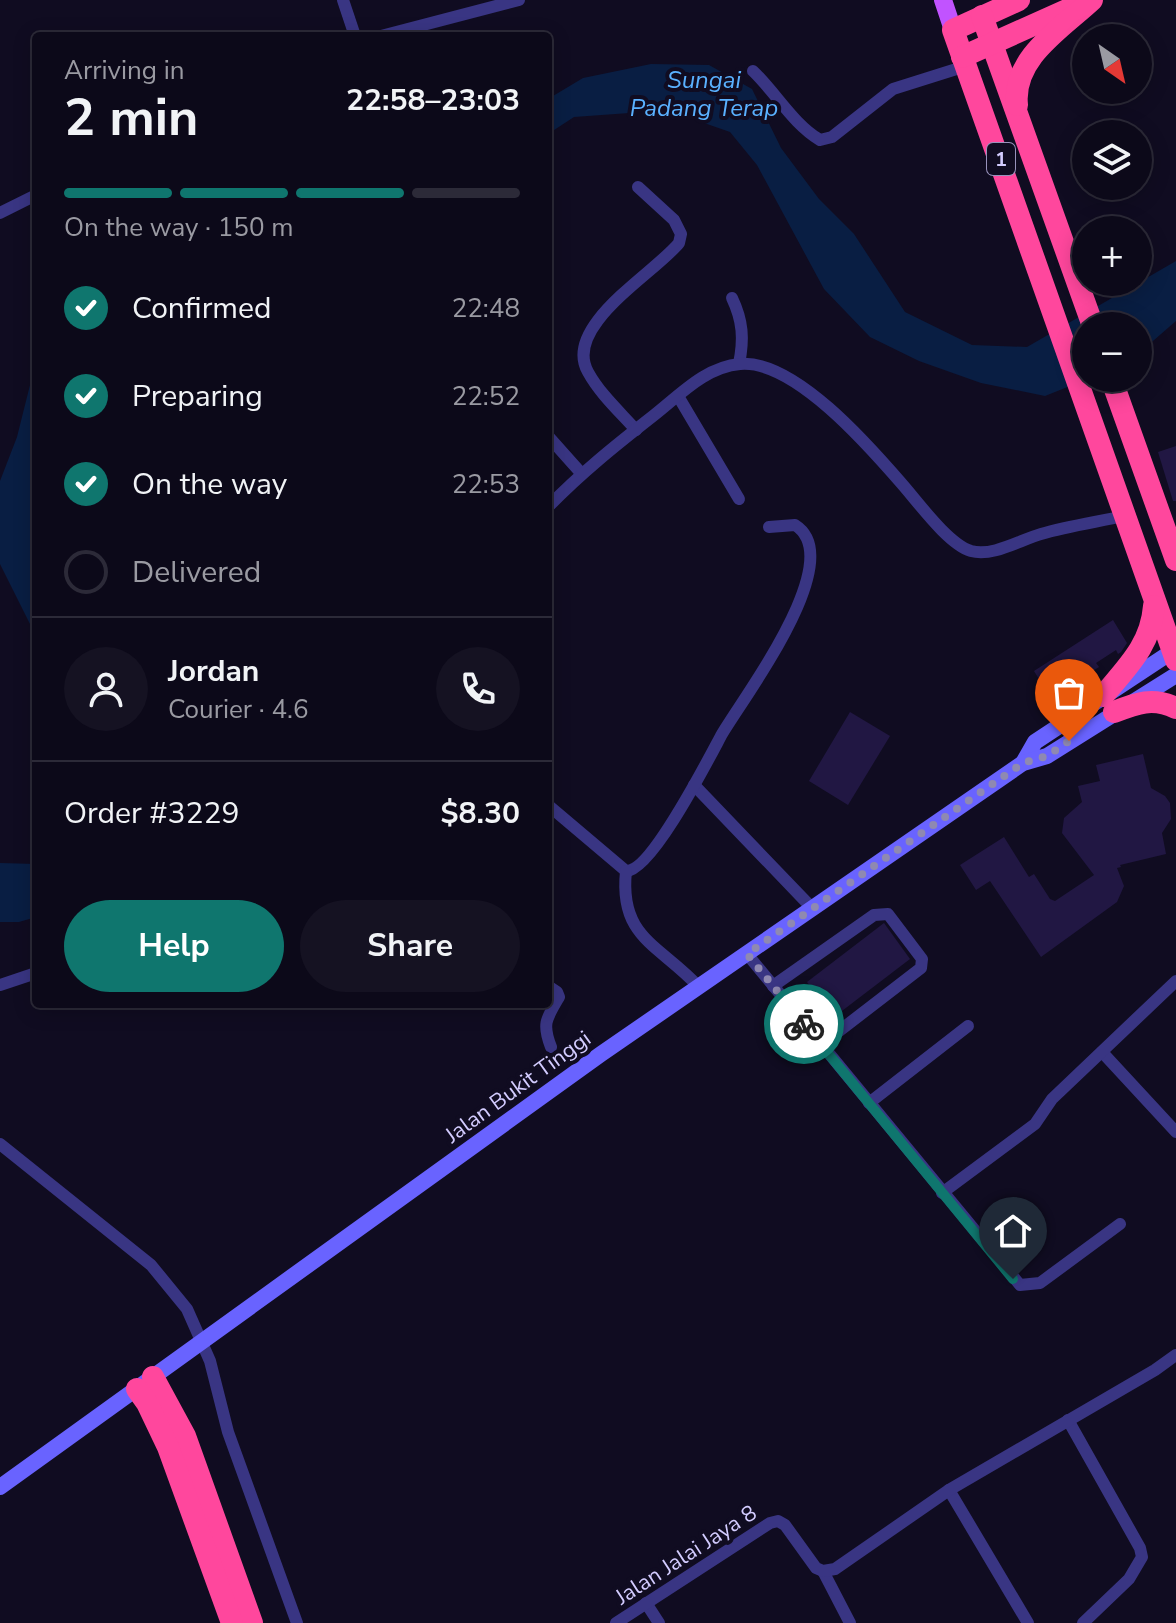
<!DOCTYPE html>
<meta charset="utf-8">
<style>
body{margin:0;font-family:"Nunito Sans",sans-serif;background:#151222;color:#f1f3f6;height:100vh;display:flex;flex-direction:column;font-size:30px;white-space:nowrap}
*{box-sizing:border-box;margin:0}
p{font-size:26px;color:#9a9aa2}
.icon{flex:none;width:44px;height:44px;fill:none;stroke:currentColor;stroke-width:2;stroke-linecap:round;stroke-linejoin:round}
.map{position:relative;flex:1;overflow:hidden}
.side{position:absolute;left:32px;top:32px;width:520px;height:976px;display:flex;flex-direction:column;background:#0c0919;border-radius:8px;box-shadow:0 4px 20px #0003,0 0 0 2px #2c2a38}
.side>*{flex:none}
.needle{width:52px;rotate:146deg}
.tools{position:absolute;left:1072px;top:24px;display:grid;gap:16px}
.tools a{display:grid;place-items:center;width:80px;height:80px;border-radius:50%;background:#0c0919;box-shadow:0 4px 20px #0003,0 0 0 2px #2c2a38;font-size:40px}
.pin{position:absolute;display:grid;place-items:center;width:68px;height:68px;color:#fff;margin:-82px -34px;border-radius:50% 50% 50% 0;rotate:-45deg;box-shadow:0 0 8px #0007}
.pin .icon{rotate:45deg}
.courier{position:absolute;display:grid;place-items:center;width:80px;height:80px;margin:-40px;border:6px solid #0f766e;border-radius:50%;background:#fff;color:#222;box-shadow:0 2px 10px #0007}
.summary em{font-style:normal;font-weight:700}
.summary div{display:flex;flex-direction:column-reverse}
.summary{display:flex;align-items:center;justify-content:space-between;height:136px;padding:0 32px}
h1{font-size:52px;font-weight:700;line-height:60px}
.bar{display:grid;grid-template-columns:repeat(4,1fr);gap:12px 8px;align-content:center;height:96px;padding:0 32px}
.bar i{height:10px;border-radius:6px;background:#2c2a38}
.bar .current{background:#0f766e}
.bar p{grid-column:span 4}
.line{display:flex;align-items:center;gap:20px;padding:0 32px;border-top:2px solid #2c2a38}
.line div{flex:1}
.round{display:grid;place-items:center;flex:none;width:84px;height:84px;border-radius:42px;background:#151222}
ol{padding:0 32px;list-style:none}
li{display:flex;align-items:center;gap:24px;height:88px}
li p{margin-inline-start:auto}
li .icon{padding:8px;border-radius:50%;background:#0f766e;color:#fff;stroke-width:4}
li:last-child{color:#9a9aa2}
li i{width:44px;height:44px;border:4px solid #2c2a38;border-radius:50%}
.cta{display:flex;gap:16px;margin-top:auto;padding:16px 32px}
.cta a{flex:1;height:92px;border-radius:48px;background:#0f766e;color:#fff;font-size:32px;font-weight:700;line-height:92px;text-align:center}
.cta a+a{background:#151222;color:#f1f3f6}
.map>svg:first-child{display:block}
</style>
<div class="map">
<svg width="1176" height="1623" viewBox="0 0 1176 1623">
<rect width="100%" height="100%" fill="#100c21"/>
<g fill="#091e43">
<polygon points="651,64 709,65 752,89 781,148 819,199 854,234 905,312 972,345 1027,347 1176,261 1176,321 1138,354 1138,326 1086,326 1086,378 1090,378 1045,396 981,383 919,361 870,337 824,289 757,165 730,132 684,116 643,112 574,117 548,134 548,99 583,78"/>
<polygon points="36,380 36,636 0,564 0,481 17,437 30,385"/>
<polygon points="0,863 36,864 36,917 19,922 0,922"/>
</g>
<g fill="#211743">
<polygon points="1176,446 1176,501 1173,501 1158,452"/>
<polygon points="1113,620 1127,643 1121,652 1118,654 1116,650 1096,663 1099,667 1083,677 1080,673 1048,694 1034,671"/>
<polygon points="850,712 890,736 848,805 809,781"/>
<polygon points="1143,754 1151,788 1165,796 1170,803 1171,819 1162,833 1166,854 1120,865 1121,867 1117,868 1124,886 1117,902 1041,957 990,881 976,890 960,865 1004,837 1029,877 1034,874 1050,899 1055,901 1094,875 1062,833 1064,818 1082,802 1078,786 1100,781 1096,765"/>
<polygon points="884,923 910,959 834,1017 807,982"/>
</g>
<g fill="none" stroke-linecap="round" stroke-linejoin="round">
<g stroke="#393583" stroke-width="12">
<polyline points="343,0 355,36"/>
<polyline points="381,36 519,0"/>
<path d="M753,71C776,93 793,124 820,140L832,137L893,89L966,66"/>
<polyline points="0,213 36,195"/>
<path d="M732,298C743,321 744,339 739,364"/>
<polyline points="678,396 739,499"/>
<path d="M636,430C620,412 600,394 588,372C562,326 655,273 679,243L681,234L674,220L638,187"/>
<polyline points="548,436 581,473"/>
<path d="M548,507C581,473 616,445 653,416C680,395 705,367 740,364C794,359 870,447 902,484C918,502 948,544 971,551C993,557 1020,540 1041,534C1068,526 1097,522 1124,516"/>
<polyline points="694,785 812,908"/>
<path d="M548,805L626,871C651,872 709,758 722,734C745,695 849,559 795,525L769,527"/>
<path d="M626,871C619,938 659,944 699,987"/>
<polyline points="747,954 1020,1285 1040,1283 1120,1224"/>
<polyline points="0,985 36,973"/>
<path d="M548,986L557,992L559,997C546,1019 542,1024 551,1047"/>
<polyline points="773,986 874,915 888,914 922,959 921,968 821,1045"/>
<polyline points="1102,1052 1176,1132"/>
<polyline points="869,1103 968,1026"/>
<polyline points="0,1144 151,1265 187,1309 210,1361 228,1432 297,1623"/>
<polyline points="942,1193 1035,1124 1052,1099 1176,981"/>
<polyline points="1068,1420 1140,1548 1142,1557 1129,1579 1083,1623"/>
<polyline points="949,1490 1028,1623"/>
<polyline points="823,1571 850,1623"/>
<polyline points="646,1603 659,1623"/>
<polyline points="616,1623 770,1523 778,1521 785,1525 816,1568 823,1571 835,1569 949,1490 1155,1370 1176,1355"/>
</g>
<g stroke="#6963ff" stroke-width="16">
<polyline points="1023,763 1035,742 1176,649"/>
<polyline points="0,1487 601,1054 1023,763 1047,756 1176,675"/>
</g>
<polyline stroke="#c153ff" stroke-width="18" points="943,0 953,30"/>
<g stroke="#ff479d" stroke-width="22">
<polyline points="1019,0 953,30 1176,660"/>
<polyline points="982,16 1093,326"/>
<polyline points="962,57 1078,5"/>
<path d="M1017,105C1012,58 1061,29 1092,0"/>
<polyline points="1111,378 1176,560"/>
<path d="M1103,696C1127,667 1151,645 1154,606"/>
<path d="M1114,712C1137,703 1153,697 1176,708"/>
<polyline points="153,1377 185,1436 252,1623"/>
<polyline points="137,1389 147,1403 168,1447 232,1623"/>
</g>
</g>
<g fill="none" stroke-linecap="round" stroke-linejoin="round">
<polyline stroke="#8f89b1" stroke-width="8" stroke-dasharray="0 14.4" points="804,1024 747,954 1023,763 1047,756 1069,741"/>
<polyline stroke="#0f766e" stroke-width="10" points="804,1024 1013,1279"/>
</g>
<g text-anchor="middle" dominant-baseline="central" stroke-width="8" stroke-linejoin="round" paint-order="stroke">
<rect fill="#100c21" stroke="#9892bc" stroke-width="2" x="987" y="143" width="28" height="32" rx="6"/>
<g font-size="20" font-weight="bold" fill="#d3ccff">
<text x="1001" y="159">1</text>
</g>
<g font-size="22" fill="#d3ccff" stroke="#100c21">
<text transform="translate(518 1087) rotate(-36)">Jalan Bukit Tinggi</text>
<text transform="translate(686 1555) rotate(-33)">Jalan Jalai Jaya 8</text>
</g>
<g font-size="24" font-style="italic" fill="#5ab1ff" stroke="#100c21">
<text x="704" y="80">Sungai<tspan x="704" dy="28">Padang Terap</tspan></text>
</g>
</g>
</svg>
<div class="tools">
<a><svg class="needle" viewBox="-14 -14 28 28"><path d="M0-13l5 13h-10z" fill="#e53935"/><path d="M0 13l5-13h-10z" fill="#9a9aa2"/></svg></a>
<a><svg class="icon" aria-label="layers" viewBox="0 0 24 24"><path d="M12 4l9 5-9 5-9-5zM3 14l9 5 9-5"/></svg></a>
<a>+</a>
<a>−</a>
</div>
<div class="pin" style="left:1069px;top:741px;background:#ea580c"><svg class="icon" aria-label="bag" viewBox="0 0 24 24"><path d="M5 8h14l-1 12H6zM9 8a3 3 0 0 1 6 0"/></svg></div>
<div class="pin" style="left:1013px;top:1279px;background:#1f2937"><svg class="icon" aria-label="home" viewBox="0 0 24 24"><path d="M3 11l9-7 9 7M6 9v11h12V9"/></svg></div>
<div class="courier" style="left:804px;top:1024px"><svg class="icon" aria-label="bike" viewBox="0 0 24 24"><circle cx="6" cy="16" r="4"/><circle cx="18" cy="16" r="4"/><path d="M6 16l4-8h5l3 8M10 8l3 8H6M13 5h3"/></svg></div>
<section class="side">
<div class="summary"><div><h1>2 min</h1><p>Arriving in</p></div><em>22:58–23:03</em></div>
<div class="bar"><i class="current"></i><i class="current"></i><i class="current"></i><i></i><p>On the way · 150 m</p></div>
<ol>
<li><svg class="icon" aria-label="check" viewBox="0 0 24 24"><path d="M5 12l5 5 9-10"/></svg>Confirmed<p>22:48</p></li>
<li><svg class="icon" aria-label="check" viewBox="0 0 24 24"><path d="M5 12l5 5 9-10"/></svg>Preparing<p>22:52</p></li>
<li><svg class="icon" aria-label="check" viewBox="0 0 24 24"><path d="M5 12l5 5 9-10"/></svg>On the way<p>22:53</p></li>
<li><i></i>Delivered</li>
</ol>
<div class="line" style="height:144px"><a class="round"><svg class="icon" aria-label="person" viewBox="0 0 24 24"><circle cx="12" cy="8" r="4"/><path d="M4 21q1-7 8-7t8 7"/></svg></a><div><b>Jordan</b><p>Courier · 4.6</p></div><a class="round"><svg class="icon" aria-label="phone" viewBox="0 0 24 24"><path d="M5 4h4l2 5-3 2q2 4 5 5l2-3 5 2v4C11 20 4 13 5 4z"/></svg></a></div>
<div class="line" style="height:104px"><div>Order #3229</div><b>$8.30</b></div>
<div class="cta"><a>Help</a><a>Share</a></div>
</section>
</div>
